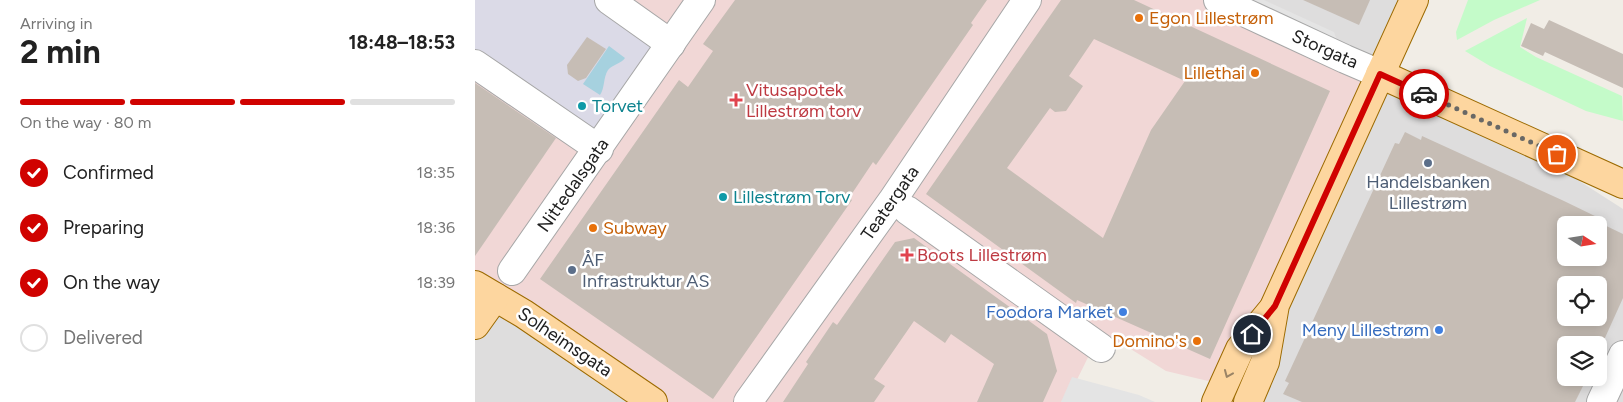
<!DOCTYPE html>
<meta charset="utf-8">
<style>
body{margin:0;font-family:Figtree,sans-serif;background:#f2f2f2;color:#222;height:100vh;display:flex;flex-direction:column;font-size:19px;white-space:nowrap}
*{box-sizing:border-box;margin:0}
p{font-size:16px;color:#767676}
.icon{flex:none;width:28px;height:28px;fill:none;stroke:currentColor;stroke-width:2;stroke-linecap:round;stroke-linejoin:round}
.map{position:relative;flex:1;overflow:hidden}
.details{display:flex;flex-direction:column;background:#fff;width:475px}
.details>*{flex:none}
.needle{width:32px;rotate:102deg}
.tools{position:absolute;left:1082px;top:216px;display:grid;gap:10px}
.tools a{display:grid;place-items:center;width:50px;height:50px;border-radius:8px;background:#fff;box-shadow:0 2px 12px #0003;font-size:25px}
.pin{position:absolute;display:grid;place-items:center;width:42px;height:42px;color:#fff;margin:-21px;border:2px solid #fff;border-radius:50%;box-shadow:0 1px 5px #0007}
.courier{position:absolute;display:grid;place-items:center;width:50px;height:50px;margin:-25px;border:4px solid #d00200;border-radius:50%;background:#fff;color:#222;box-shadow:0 1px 6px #0007}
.head em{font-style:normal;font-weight:700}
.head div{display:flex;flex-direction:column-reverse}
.head{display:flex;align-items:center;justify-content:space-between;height:85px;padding:0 20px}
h1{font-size:32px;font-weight:700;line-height:38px}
.bar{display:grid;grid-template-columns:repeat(4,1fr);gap:8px 5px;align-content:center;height:60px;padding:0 20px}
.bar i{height:6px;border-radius:4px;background:#e0e0e0}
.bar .active{background:#d00200}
.bar p{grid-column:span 4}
ol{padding:0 20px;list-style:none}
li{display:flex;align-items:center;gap:15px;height:55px}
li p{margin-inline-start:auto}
li .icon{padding:5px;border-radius:50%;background:#d00200;color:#fff;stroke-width:4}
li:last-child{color:#767676}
li i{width:28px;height:28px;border:2px solid #e0e0e0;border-radius:50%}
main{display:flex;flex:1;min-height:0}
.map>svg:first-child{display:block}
</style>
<main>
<section class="details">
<div class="head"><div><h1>2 min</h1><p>Arriving in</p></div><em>18:48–18:53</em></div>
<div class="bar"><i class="active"></i><i class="active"></i><i class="active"></i><i></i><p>On the way · 80 m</p></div>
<ol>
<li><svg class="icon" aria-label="check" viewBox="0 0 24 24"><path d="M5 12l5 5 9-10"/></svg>Confirmed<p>18:35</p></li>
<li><svg class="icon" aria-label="check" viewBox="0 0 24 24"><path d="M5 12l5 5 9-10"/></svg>Preparing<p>18:36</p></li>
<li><svg class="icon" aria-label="check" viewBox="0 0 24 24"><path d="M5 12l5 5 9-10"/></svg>On the way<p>18:39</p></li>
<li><i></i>Delivered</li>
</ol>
</section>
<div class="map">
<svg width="1148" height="402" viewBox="0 0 1148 402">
<rect width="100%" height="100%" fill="#f1ede6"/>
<g fill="#dedddd" fill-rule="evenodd">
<path d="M777,0H937L911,57L1148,209V402H789L750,385L811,257L827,209L862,155ZM1091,225H1124V258H1091ZM1091,285H1124V318H1091ZM1091,345H1124V378H1091Z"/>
<polygon points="28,314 158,402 0,402 0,320"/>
</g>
<polygon fill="#f1d7d6" points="0,0 777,0 887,76 883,101 862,155 827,209 811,257 750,385 691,371 646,343 623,337 591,402 158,402 28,314 0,320"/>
<g fill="#c4fbc9">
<polygon points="993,0 1065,0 1019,20 982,40 981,32"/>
<polygon points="1052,18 1045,47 1061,57 1147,96 1148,121 1111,111 1015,66 990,51"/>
</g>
<g fill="#e4e4e4">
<polygon points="767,0 789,0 859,32 863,43"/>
<polygon points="597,377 664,395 680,402 586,402"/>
</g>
<polygon fill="#dbdae7" points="0,0 134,0 196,44 124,149 0,64"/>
<path fill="#a6d1df" d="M134,46L150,58C146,64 138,64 133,70C128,78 130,88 125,95L108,84Z"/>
<g fill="#c6bdb5" fill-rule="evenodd">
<polygon points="260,0 512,0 496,23 498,25 401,165 398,162 374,198 377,200 238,399 65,279 204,80 213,87 238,51 228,44"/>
<path d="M586,0H659L855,91L735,359L602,300L601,303L451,194ZM619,39L710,81L676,130L628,238L532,168L575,108L580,112L591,111L608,86L594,76Z"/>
<polygon points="828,0 895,0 884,25"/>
<polygon points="1074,20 1148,54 1148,88 1070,52 1068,56 1046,46 1056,23 1069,29"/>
<polygon points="112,37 131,49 111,78 103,81 93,74 92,65"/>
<polygon points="0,83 81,138 0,256"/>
<path d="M930,132L946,140L947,136L1089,201L1124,218L1123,222L1148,234V298L1124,351V345H1091V378H1112L1100,402H827L808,394L814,383L810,381L920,143L924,144ZM1091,225H1124V258H1091ZM1091,285H1124V318H1091Z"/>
<polygon points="439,238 572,334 582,371 568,402 502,402 519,364 476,334 470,343 439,321 399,379 410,386 399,402 308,402 333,364 331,362 358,322 362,325 420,242"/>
</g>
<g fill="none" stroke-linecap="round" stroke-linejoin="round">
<defs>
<g id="minor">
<polyline points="134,0 196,44"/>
<polyline points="743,0 870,59 905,74"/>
<polyline points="0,64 124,149"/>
<polyline points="432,210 626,348"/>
<polyline points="37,271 226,0"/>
<polyline points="273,402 417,201 552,0"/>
<polyline points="1126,402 1148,355"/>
</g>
<g id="major">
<polyline points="905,74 1148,184"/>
<polyline points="0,285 49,314 178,402"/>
<polyline points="0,325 20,297"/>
<polyline points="741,402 765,349 798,309"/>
<polyline points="773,402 790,362 800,305 939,0"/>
</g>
</defs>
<use href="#minor" stroke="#a7a7a7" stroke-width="30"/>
<use href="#major" stroke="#9c6a00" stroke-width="30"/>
<use href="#minor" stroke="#fff" stroke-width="28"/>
<use href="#major" stroke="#fdd69f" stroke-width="28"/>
</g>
<defs><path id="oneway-chevron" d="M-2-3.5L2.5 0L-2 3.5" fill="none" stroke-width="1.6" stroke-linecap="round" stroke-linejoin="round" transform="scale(1.25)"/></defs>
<use stroke="#9a8466" href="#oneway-chevron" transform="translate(753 374) rotate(113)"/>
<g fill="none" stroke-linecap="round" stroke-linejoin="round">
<polyline stroke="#696865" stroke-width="5" stroke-dasharray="0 9" points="949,94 1082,154"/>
<polyline stroke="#d00200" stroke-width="6" points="777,334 800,306 905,74 949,94"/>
</g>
<g fill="#e8710a" stroke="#fff" stroke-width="2">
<circle cx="664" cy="18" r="5"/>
<circle cx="780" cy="73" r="5"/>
<circle cx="118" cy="228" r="5"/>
<circle cx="722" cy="341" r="5"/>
</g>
<g fill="#e0444e" stroke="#fff" stroke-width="2">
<path d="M258.5 92.5h5v5h5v5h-5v5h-5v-5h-5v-5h5z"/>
<path d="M429.5 247.5h5v5h5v5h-5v5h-5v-5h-5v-5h5z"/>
</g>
<g fill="#0f9aa8" stroke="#fff" stroke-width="2">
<circle cx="107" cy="106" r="5"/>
<circle cx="248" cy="197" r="5"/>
</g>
<g fill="#5c6f8a" stroke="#fff" stroke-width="2">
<circle cx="953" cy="163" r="5"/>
<circle cx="97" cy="270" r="5"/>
</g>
<g fill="#3f7fe0" stroke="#fff" stroke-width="2">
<circle cx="648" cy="312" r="5"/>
<circle cx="964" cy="330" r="5"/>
</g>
<g text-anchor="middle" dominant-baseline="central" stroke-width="5" stroke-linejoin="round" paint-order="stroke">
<g font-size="18" fill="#c56008" stroke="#fff" text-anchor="start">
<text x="674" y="18">Egon Lillestrøm</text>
<text x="770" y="73" text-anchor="end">Lillethai</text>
<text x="128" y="228">Subway</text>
<text x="712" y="341" text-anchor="end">Domino's</text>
</g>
<g font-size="18" fill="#202020" stroke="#fff">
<text transform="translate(850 49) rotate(24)">Storgata</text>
<text transform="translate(98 185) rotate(-55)">Nittedalsgata</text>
<text transform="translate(415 203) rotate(-55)">Teatergata</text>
<text transform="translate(90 342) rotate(34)">Solheimsgata</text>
</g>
<g font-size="18" fill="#be3a42" stroke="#fff" text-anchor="start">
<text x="271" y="90">Vitusapotek<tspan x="271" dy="21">Lillestrøm torv</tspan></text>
<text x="442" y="255">Boots Lillestrøm</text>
</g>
<g font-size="18" fill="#0d838f" stroke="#fff" text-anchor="start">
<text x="117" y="106">Torvet</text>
<text x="258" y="197">Lillestrøm Torv</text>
</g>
<g font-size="18" fill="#4e5e75" stroke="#fff">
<text x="953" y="182">Handelsbanken<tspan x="953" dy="21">Lillestrøm</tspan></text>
<text x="107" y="260" text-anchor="start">ÅF<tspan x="107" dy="21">Infrastruktur AS</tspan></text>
</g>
<g font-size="18" fill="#366cbe" stroke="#fff" text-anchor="end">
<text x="638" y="312">Foodora Market</text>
<text x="954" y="330">Meny Lillestrøm</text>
</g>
</g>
</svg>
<div class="tools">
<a><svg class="needle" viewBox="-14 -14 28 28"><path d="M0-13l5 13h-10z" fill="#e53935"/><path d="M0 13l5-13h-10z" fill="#767676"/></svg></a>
<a><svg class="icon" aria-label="locate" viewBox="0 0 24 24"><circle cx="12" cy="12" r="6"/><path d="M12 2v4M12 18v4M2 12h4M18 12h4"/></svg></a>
<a><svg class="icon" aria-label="layers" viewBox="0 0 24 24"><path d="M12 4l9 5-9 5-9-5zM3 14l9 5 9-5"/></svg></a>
</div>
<div class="pin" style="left:1082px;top:154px;background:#ea580c"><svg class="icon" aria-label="bag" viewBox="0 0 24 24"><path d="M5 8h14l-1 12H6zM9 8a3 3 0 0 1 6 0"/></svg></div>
<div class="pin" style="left:777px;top:334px;background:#1f2937"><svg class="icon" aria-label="home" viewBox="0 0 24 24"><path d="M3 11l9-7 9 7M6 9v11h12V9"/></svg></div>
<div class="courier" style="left:949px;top:94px"><svg class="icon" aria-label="car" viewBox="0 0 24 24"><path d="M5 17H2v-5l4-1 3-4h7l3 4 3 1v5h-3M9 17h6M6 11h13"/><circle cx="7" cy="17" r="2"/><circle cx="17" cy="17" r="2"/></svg></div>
</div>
</main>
